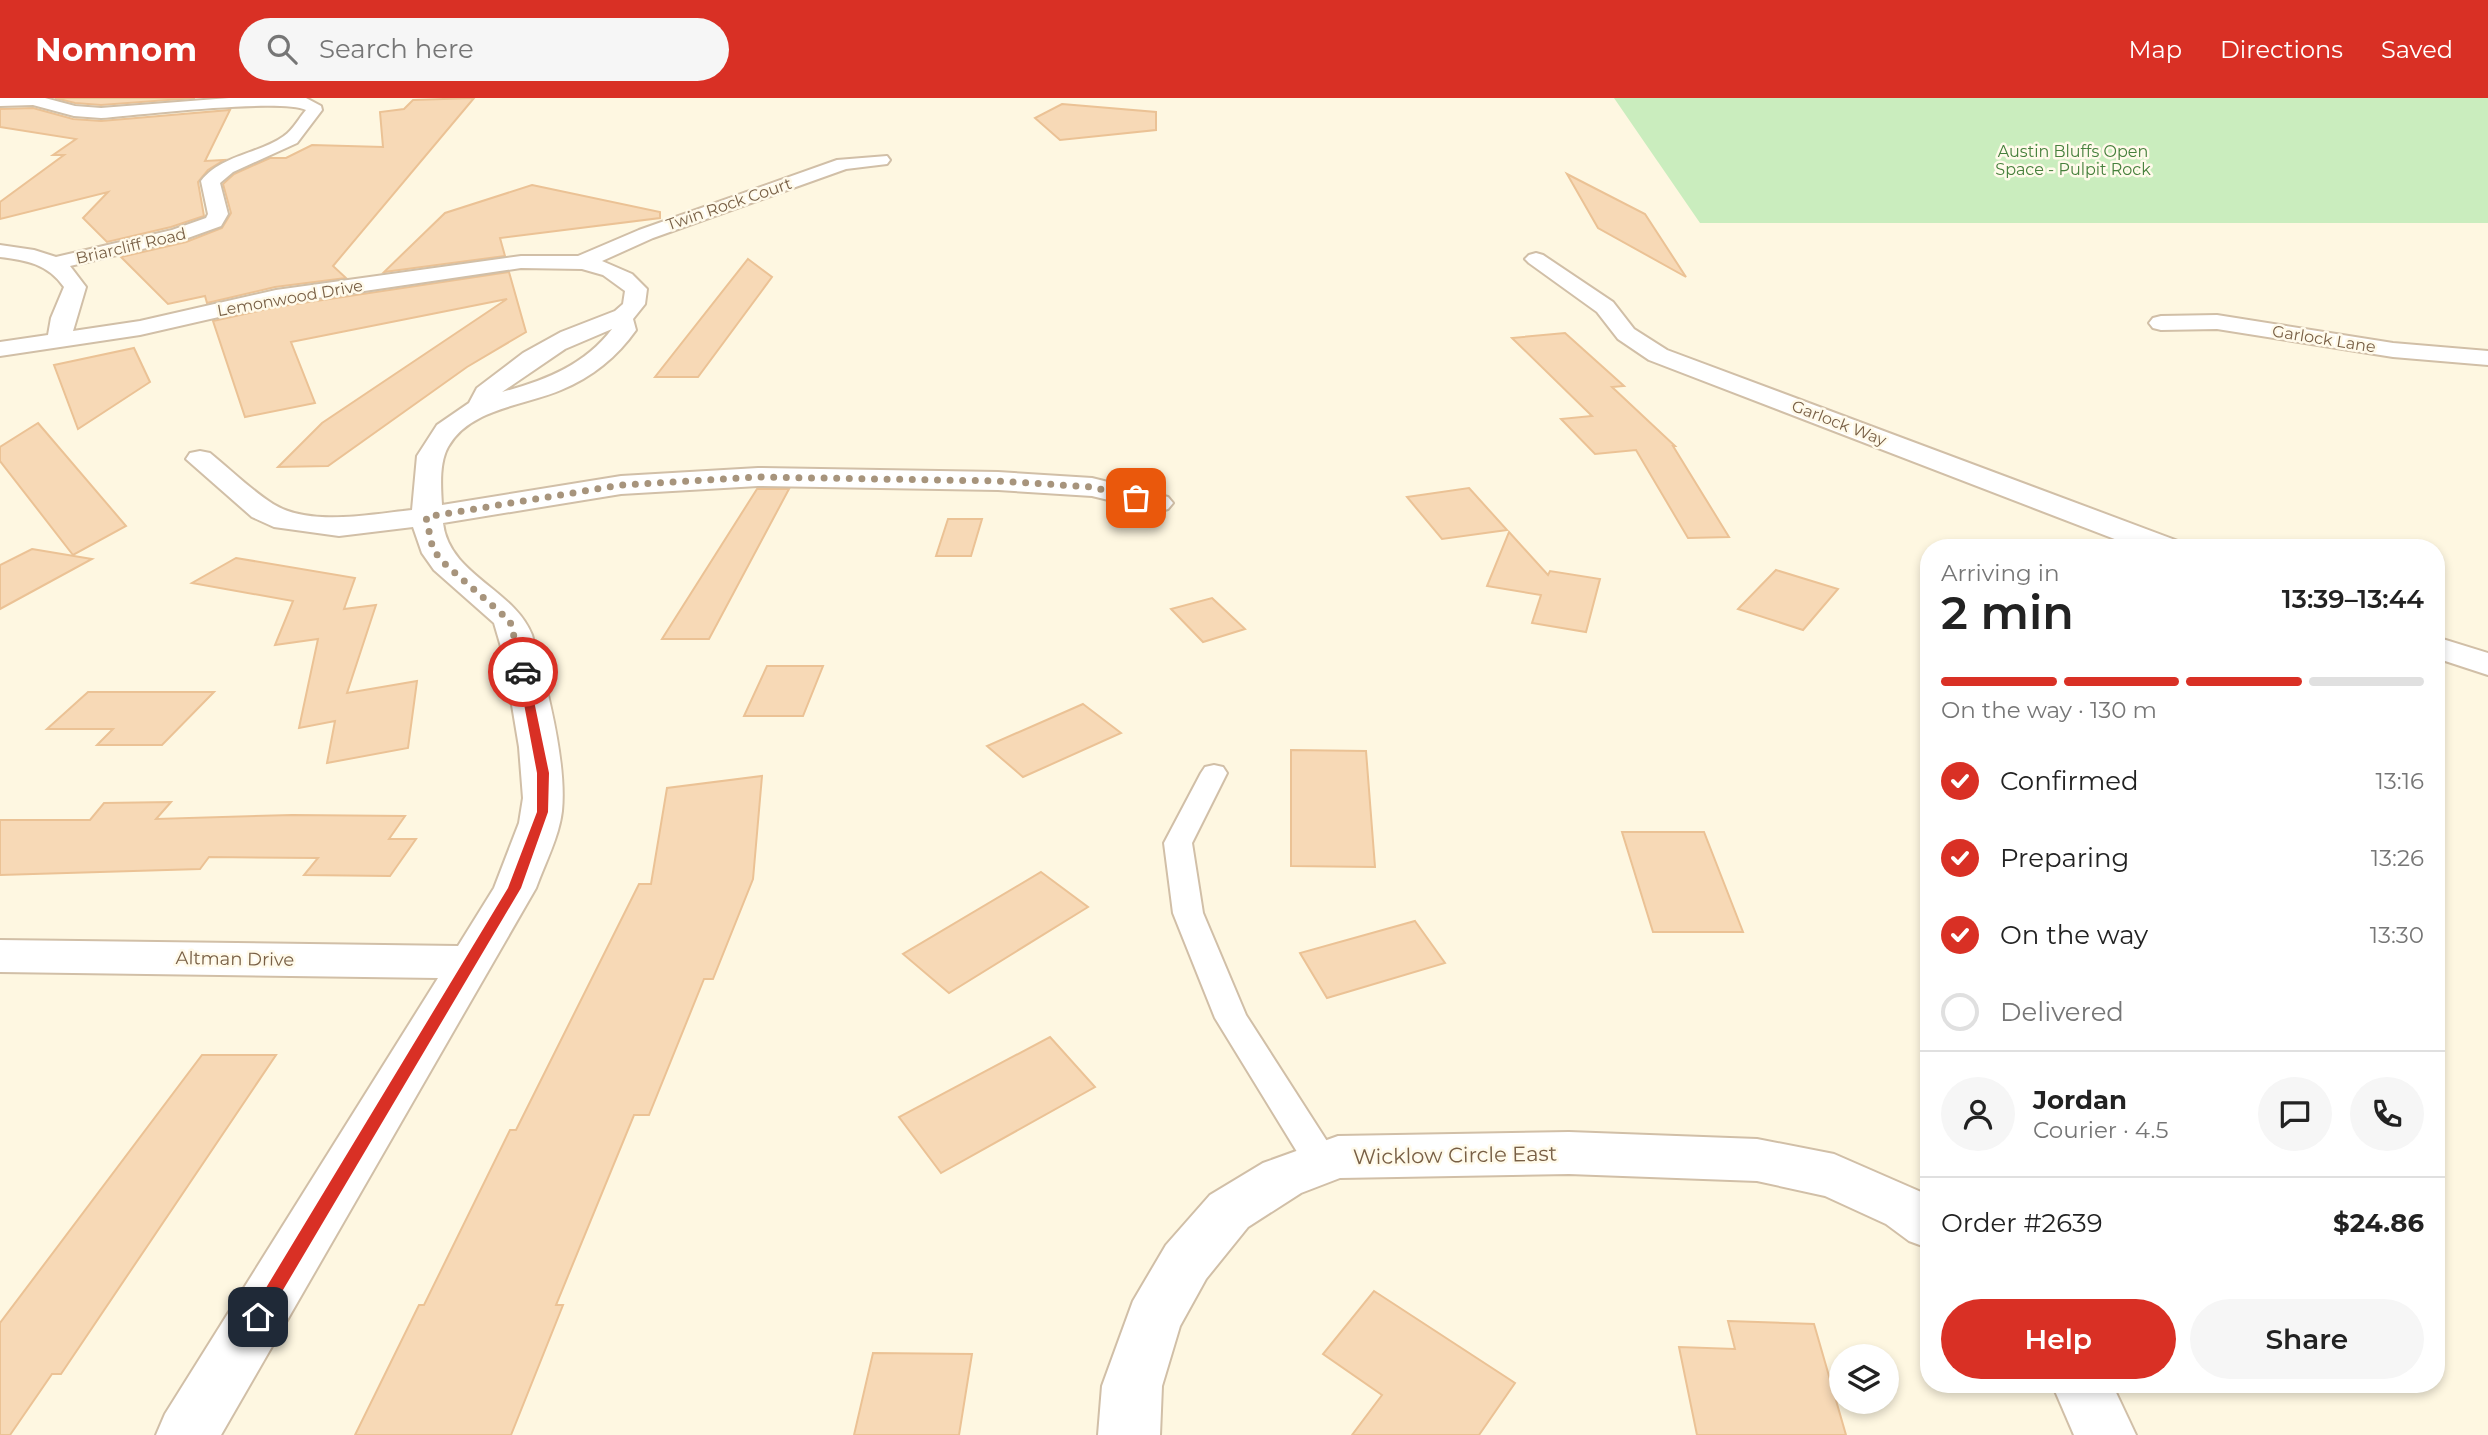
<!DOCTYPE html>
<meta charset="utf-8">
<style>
body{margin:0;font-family:Montserrat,sans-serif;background:#f6f6f6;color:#222;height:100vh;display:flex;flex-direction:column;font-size:26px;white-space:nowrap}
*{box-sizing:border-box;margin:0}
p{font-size:23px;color:#767676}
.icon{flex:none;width:38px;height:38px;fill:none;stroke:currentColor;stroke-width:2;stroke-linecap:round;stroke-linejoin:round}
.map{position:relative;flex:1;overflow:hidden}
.sheet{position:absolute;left:1920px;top:441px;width:525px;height:854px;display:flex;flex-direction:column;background:#fff;border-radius:28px;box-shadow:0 4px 10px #0003}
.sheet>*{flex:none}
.tools{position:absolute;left:1829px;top:1246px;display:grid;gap:14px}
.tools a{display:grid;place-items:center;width:70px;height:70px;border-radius:50%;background:#fff;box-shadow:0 4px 10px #0003;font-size:35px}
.pin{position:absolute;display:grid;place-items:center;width:60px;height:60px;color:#fff;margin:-30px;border-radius:14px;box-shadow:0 4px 10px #0006}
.courier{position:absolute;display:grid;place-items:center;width:70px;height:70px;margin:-35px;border:5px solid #d93025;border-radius:50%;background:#fff;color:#222;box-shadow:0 2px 9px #0007}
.summary em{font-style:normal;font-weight:600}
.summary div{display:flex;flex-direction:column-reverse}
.summary{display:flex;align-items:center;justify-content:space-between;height:119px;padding:0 21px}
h1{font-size:46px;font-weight:600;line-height:52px}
.bar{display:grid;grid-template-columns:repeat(4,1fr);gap:10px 7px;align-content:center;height:84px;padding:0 21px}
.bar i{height:9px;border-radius:5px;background:#e0e0e0}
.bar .active{background:#d93025}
.bar p{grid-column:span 4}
.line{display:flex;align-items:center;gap:18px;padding:0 21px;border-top:2px solid #e0e0e0}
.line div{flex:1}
.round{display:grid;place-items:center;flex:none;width:74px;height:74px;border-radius:37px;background:#f6f6f6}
ol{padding:0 21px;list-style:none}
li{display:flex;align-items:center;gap:21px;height:77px}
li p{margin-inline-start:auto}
li .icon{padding:7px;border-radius:50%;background:#d93025;color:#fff;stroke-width:4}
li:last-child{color:#767676}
li i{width:38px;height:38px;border:4px solid #e0e0e0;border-radius:50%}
.primary-button{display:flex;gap:14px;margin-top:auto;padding:14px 21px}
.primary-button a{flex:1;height:80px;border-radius:42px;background:#d93025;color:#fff;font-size:28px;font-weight:600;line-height:80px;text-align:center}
.primary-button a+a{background:#f6f6f6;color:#222}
header{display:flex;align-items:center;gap:42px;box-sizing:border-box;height:98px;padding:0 35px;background:#d93025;color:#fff}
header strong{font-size:33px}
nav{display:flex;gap:38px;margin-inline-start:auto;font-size:24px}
.search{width:490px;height:63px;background:#f6f6f6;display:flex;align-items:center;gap:18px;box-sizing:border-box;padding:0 24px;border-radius:38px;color:#767676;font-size:26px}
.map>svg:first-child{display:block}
</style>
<header>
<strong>Nomnom</strong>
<div class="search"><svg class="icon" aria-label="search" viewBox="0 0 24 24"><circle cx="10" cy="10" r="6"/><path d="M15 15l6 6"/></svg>Search here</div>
<nav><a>Map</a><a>Directions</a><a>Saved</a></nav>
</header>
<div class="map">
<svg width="2488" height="1337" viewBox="0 0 2488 1337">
<rect width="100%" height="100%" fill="#fef7e1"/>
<polygon fill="#caedbe" points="1614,0 2488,0 2488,125 1700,125"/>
<g fill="#f7d9b6" stroke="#ebc295" stroke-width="2">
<polygon points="55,0 195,0 101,7 75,5"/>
<polygon points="474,0 333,168 346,180 275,189 207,205 205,198 168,206 121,159 186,144 222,130 231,115 223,86 234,76 270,60 286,60 312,47 383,49 380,14 404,11 413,2"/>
<polygon points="1062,6 1156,14 1156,32 1060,42 1035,20"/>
<polygon points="33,10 73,21 101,23 230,12 205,63 224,62 208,72 198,84 204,118 171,129 107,144 83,120 108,94 0,121 0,104 64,57 53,57 76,41 0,29 0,11"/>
<polygon points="1567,76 1645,116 1686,179 1598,130"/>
<polygon points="532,87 660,114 660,120 500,140 505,158 384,174 445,115"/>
<polygon points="748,161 772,179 698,279 655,279"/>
<polygon points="509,174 526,234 467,269 328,368 278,369 322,325 507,201 291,244 315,305 245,319 213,223 276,209"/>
<polygon points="1565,235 1624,288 1612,289 1675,348 1673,348 1729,439 1688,440 1636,352 1595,356 1561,321 1592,318 1512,240"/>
<polygon points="134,250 150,284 78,331 54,267"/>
<polygon points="38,325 126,428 73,457 0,363 0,349"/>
<polygon points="1469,390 1507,432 1442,441 1407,399"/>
<polygon points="757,391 789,391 709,541 662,541"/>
<polygon points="948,421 982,421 971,458 936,458"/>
<polygon points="1509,434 1548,477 1550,473 1600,481 1586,534 1532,525 1541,497 1487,488"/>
<polygon points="32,451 92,461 0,511 0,467"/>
<polygon points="236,460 355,480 344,511 376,507 347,595 417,583 408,650 327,665 335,623 299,630 318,541 275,547 293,503 192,485"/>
<polygon points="1776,472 1838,491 1803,532 1738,511"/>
<polygon points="1212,500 1245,531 1203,544 1171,511"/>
<polygon points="767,568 823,568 803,618 744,618"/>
<polygon points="88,594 214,594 162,647 97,647 113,631 47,631"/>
<polygon points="1083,606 1121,635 1023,679 987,648"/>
<polygon points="1291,652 1366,653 1375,769 1291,768"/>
<polygon points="762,678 753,781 713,881 704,881 649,1017 634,1017 556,1207 563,1207 511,1337 355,1337 419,1207 424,1207 510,1032 516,1032 639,786 651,786 667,690"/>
<polygon points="171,704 156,721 292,717 405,718 389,741 416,741 390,778 304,777 318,760 209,759 200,771 0,777 0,722 90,722 104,705"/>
<polygon points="1622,734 1704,734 1743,834 1653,834"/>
<polygon points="1041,774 1088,809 949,895 903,856"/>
<polygon points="1415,823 1445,865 1327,900 1300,855"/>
<polygon points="1050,939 1095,989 941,1075 899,1019"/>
<polygon points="202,957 276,957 61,1276 52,1276 10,1337 0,1337 0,1225"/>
<polygon points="1374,1193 1515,1285 1479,1337 1352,1337 1382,1297 1323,1256"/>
<polygon points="1728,1223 1814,1226 1846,1337 1697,1337 1679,1249 1735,1251"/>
<polygon points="873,1255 972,1256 959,1337 854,1337"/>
</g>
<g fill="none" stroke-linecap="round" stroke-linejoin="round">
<defs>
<polygon id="service" points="1214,667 1223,669 1227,675 1192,745 1203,815 1246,917 1341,1065 1336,1075 1323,1079 1310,1075 1215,920 1173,815 1164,745 1201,675 1205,669"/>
<g id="minor">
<path d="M0,0H45L75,8L101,10L229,0H306L321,8L322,12L297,45L233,74L220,85L228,116L221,128L185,141L70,168L86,189L73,233L140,223L276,192L521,158H578L639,132L837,62L887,58L890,62L887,66L846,71L653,140L602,163L632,176L647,191L645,206L633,221L636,232C617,259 592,279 561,292C524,308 470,310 448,349C439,365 441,389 442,407L621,378L758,370L998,374L1092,380L1168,399L1173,405L1168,411L1158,414L1092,398L998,392L758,388L621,396L443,425C449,477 514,491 532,537C546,585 567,663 562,713C559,739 545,765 536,790L221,1337H156L165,1316L438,880L0,874V842L458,848L494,790L519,725L523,700L519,649L504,559L494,525L434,472L422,455L413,429L339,438L274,429L252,419L186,361L190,355L200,353L210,355C231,372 251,392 273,406C310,429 372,416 412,412L417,358L437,327L469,305L477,290L523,255L561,234L615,213L623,206L625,193L603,177L582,171L521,170L276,206L140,237L0,258V244L48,237L51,220L64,189C48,166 26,162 0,159V147L34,152L56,159L172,132L206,120L208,116L201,83C221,57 259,56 284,38C293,32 299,20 306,12C281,0 138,17 101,20L74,18L33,7L0,8ZM612,231C585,267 544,283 502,294L565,251Z"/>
<polygon points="1536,155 1543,157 1613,204 1634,231 1667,252 2178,443 2182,450 2138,450 1649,262 1618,241 1597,214 1529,165 1525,161 1529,157"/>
<polygon points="2217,217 2393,245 2488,253 2488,267 2393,259 2217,231 2161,232 2153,230 2149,225 2153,220 2161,218"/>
<polygon points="2436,539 2488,555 2488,577 2436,560"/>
<polygon points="1569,1034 1757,1041 1834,1056 1928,1097 1928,1150 1909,1143 1886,1126 1825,1098 1757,1083 1569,1076 1340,1080 1301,1095 1248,1129 1206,1181 1180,1228 1162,1288 1160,1337 1098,1337 1102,1288 1133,1203 1166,1147 1210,1097 1263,1065 1338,1038"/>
<polygon points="2052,1286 2112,1286 2136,1337 2074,1337"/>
</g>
</defs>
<use href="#service" stroke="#d1bfa7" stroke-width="4"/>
<use href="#minor" stroke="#d1bfa7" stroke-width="4"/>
<use href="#service" fill="#fff" fill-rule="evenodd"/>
<use href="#minor" fill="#fff" fill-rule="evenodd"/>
</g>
<polygon fill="#d93025" points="523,571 528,574 549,675 548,714 521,790 264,1224 258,1226 252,1224 250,1219 252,1213 508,790 537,714 537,675 518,574"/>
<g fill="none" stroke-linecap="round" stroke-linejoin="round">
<polyline stroke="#a7947c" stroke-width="7" stroke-dasharray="0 12.6" points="523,574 510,523 446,467 433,452 426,419 621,387 758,379 998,383 1092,389 1136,400"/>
</g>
<g text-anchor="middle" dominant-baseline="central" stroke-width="5" stroke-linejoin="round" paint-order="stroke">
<g font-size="16" fill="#46803c" stroke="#fffaea">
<text x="2073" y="53">Austin Bluffs Open<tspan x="2073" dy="18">Space - Pulpit Rock</tspan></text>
</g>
<g font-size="16" fill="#785f45" stroke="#fffaea">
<text transform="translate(729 106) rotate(-19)">Twin Rock Court</text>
<text transform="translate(131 148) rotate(-13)">Briarcliff Road</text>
<text transform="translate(290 200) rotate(-10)">Lemonwood Drive</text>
<text transform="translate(2324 241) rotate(9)">Garlock Lane</text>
<text transform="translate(1839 325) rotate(21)">Garlock Way</text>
</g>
<g font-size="18" fill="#785f45" stroke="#fffaea">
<text transform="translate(235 861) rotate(1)">Altman Drive</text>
</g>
<g font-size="21" fill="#785f45" stroke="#fffaea">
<text transform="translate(1455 1057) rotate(-1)">Wicklow Circle East</text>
</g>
</g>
</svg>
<div class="tools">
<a><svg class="icon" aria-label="layers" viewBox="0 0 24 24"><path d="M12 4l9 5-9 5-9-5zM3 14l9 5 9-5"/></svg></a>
</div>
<div class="pin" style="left:1136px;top:400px;background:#ea580c"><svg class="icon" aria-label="bag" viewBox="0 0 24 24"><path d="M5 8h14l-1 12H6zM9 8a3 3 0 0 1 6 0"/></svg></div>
<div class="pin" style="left:258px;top:1219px;background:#1f2937"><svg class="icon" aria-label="home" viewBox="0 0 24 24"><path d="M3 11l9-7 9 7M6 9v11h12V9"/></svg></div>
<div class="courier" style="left:523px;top:574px"><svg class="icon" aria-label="car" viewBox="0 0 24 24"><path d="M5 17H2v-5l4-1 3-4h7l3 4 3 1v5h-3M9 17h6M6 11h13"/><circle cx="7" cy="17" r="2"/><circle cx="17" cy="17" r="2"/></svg></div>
<section class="sheet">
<div class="summary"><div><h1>2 min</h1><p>Arriving in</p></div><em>13:39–13:44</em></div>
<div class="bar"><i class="active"></i><i class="active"></i><i class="active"></i><i></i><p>On the way · 130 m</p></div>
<ol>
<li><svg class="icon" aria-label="check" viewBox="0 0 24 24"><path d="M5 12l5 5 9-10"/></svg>Confirmed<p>13:16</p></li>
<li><svg class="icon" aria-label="check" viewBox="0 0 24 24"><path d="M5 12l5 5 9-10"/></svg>Preparing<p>13:26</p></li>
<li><svg class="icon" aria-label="check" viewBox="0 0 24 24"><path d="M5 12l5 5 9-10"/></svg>On the way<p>13:30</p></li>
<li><i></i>Delivered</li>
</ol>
<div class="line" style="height:126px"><a class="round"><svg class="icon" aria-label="person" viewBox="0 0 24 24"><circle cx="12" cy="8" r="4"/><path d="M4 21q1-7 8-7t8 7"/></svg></a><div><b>Jordan</b><p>Courier · 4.5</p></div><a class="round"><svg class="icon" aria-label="chat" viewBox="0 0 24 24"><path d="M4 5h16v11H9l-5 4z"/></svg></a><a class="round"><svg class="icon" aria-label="phone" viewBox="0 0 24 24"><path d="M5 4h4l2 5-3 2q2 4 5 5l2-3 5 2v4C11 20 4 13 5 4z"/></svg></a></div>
<div class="line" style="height:91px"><div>Order #2639</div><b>$24.86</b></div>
<div class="primary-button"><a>Help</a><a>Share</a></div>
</section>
</div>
